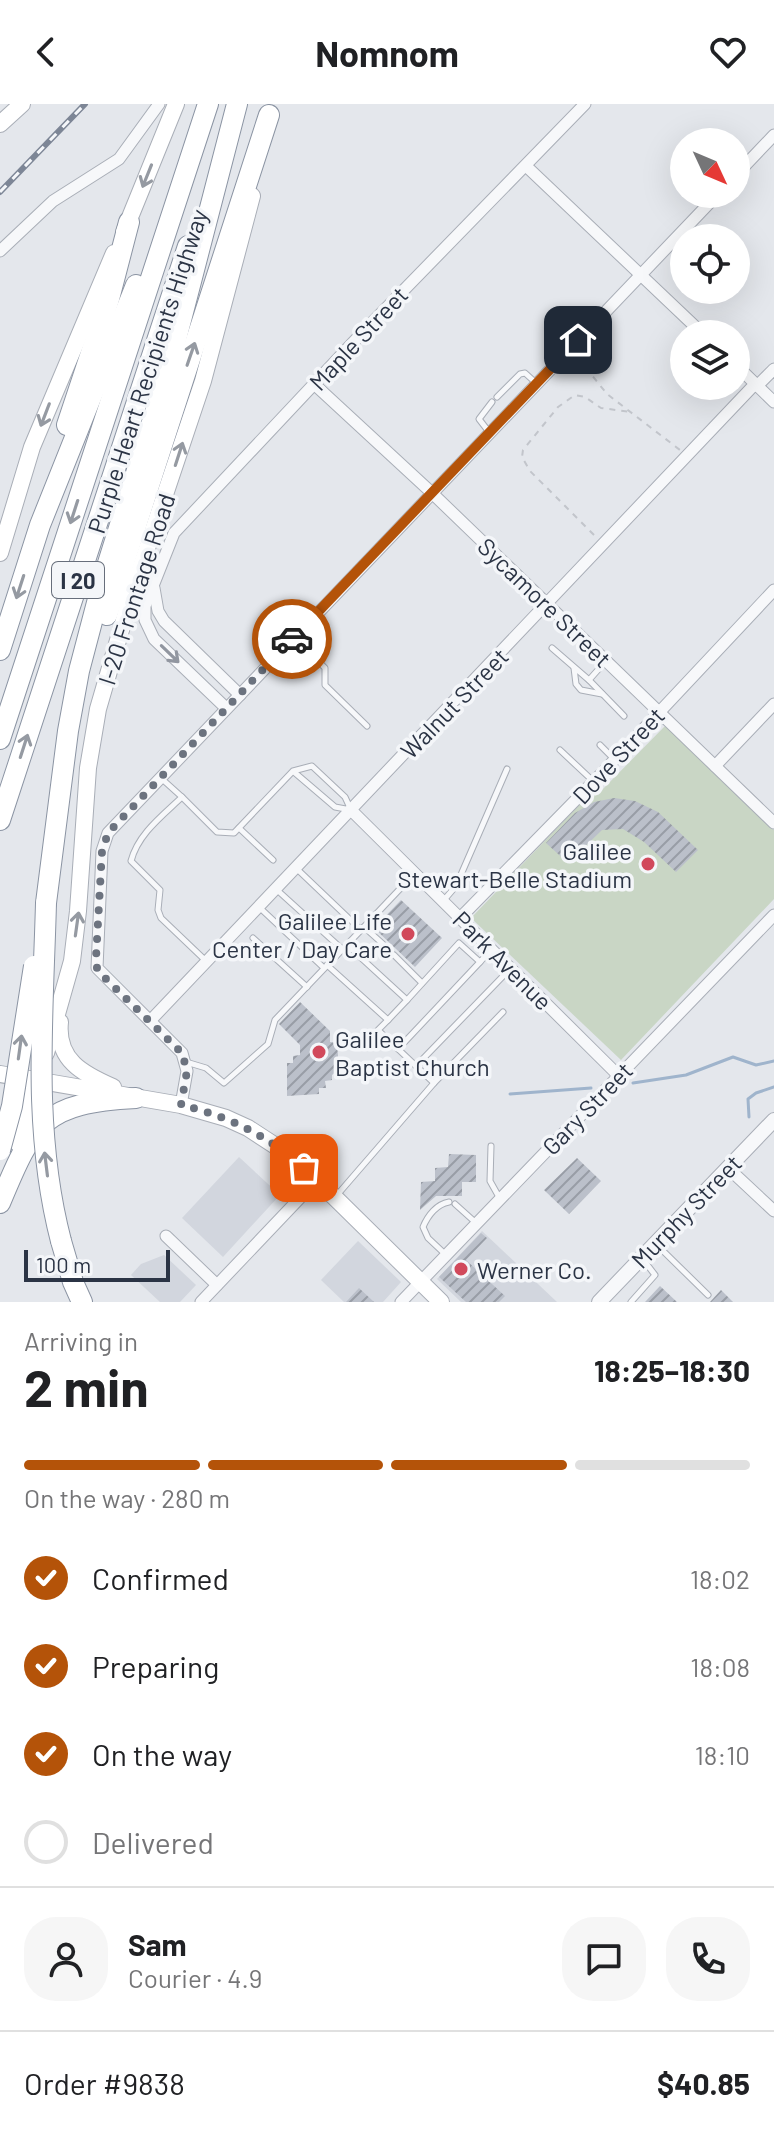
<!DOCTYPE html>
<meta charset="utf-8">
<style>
body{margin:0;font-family:Barlow,sans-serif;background:#f6f6f6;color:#202124;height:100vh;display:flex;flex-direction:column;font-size:30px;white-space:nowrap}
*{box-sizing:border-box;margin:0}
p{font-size:26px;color:#757577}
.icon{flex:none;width:44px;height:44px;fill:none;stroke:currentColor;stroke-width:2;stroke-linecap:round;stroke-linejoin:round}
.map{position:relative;height:1198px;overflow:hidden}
.details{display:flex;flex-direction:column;background:#fff;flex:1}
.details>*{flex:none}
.needle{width:52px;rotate:134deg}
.buttons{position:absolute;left:670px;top:24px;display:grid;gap:16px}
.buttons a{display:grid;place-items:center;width:80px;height:80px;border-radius:50%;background:#fff;box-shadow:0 8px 32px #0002;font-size:40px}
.scale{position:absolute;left:24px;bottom:20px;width:146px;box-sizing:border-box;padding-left:8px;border:4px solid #2b3445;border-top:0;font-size:22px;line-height:28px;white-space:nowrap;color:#2b3445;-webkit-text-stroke:6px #f4f6f9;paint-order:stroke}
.pin{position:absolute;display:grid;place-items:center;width:68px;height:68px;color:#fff;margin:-34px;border-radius:16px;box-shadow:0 4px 12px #0006}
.courier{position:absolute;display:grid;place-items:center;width:80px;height:80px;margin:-40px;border:6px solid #b45309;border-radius:50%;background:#fff;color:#222;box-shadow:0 2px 10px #0007}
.headline em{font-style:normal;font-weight:700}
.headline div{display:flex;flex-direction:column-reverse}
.headline{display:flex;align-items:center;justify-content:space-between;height:136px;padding:0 24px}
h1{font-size:52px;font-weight:700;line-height:60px}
.bar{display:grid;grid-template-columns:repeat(4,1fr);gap:12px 8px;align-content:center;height:96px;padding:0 24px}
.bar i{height:10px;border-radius:6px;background:#e0e0e0}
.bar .selected{background:#b45309}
.bar p{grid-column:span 4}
.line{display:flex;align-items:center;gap:20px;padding:0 24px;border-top:2px solid #e0e0e0}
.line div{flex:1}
.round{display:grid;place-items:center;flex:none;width:84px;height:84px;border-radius:32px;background:#f6f6f6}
ol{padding:0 24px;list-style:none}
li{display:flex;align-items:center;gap:24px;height:88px}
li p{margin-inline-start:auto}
li .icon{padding:8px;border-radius:50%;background:#b45309;color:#fff;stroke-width:4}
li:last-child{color:#757577}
li i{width:44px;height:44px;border:4px solid #e0e0e0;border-radius:50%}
header{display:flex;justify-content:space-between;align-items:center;height:104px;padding:0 24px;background:#fff;font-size:36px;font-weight:700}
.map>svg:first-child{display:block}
</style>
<header><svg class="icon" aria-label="back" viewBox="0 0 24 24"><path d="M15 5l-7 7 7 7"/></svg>Nomnom<svg class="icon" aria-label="heart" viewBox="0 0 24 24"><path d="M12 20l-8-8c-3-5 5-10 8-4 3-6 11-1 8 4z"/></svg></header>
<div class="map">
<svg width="774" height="1198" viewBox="0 0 774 1198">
<defs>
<pattern id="building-hatch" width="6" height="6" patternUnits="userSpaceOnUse" patternTransform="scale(2)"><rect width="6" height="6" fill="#bbc0ca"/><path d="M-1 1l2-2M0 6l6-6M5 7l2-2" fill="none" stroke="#989da6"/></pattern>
</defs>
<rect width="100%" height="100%" fill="#e4e7ec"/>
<g fill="#d2d6de">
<polygon points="239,1053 280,1091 223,1153 182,1114"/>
<polygon points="482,1127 557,1198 461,1198 437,1175"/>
<polygon points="358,1137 401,1178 383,1198 344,1198 321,1176"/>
<polygon points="164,1151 196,1181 180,1198 160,1198 131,1171 141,1160"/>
</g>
<polygon fill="#c9d6c5" points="666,621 774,726 774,795 621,956 471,814 584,696 601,687"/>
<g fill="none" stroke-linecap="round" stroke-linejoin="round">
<g stroke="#9fb4cc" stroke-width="3">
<polyline points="633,979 686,971 733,953 756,961 774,957"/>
<polyline points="510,990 591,984"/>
<polyline points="749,1013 748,995 756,989 774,983"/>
</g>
</g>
<g fill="url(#building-hatch)">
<polygon points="614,694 635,697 658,708 698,746 676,768 644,738 623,725 602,726 568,759 546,739 575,709 594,698"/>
<polygon points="401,796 442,834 415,863 374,824"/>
<polygon points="300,898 330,927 330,938 337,939 339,965 332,971 332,976 325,977 326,984 319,984 319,990 287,992 287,959 293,959 293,952 300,951 300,941 279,920"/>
<polygon points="449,1050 476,1051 476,1078 462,1078 462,1092 436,1092 420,1106 421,1078 435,1077 435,1064 448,1063"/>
<polygon points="577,1054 601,1077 569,1110 544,1086"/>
<polygon points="481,1129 487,1134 466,1156 505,1192 499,1198 466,1198 439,1173"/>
<polygon points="660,1182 677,1198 645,1198"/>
<polygon points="359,1184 374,1198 346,1198"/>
<polygon points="721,1186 733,1198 710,1198"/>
</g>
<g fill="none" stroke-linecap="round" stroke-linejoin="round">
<defs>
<g id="service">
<polyline points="497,293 520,270 525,269 536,279"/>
<polyline points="489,328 479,315 492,298"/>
<polyline points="295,534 325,564 325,581 367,622"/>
<polyline points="552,544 589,576"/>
<polyline points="605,558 589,576 624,612"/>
<polyline points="574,564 576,580 581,586 602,590"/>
<polyline points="600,641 614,655"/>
<polyline points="560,646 593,677"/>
<polyline points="294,668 335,703 351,706"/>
<polyline points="162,675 182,693"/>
<polyline points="239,724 273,756"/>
<polyline points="276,785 342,845"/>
<polyline points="444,796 456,782 507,665"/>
<polyline points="259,803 324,864"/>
<polyline points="364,823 383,840"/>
<polyline points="361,826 415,769"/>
<polyline points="253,834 307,883"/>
<polyline points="394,851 422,879"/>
<path d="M205,856L161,814L158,806L160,786L131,757C138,730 162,712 182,693L217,728L234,729L293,667L312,662L345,693L351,706"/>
<polyline points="327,861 388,916 407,896 347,841"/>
<polyline points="407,896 459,839 480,858 491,846"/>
<polyline points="388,916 378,926 434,979 503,908"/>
<polyline points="398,945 480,858"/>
<polyline points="186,958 206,964 224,979 268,940 275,916 361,826 297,765"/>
<polyline points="416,962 510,865"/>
<polyline points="491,1042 490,1077 499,1093"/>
<polyline points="338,1090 434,979"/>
<polyline points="455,1100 475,1118"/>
<polyline points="656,1140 708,1191"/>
<path d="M445,1150L428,1134L423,1123C428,1111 437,1100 449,1098"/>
<polyline points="631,1198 655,1171 642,1154"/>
</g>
<g id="minor">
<polyline points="526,62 703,230"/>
<polyline points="736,71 774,31"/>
<polyline points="0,147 53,97 119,55 159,0"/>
<polyline points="736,261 774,298"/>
<polyline points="314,280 432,389 774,719"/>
<polyline points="757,282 774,265"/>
<polyline points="154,484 158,507 164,517 240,591"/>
<polyline points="226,604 154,535 145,516 145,502 174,429 362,229 585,0"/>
<polyline points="715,662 774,600"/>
<polyline points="352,707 619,972"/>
<polyline points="460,814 605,666 774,486"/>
<polyline points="150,917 755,280"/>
<polyline points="181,1001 187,967 182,949 97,864 102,747 108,729 718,90"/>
<polyline points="728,1064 774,1107"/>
<polyline points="166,1132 217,1181"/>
<polyline points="201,1198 317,1076"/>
<polyline points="401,1198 774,811"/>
</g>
<polyline id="tertiary" points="599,1198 774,1016"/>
<g id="secondary">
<polyline points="0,20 22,0"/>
<polyline points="124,128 176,0"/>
<polyline points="0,449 32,343 114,149"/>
<path d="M60,918C56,956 83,970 113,983"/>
<polyline points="46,949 72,857 78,807 88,664 98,605 130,495 203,277 252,92"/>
<polyline points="0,970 181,1001 226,1014 248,1024 291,1052 317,1076 441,1198"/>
</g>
<g id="motorway">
<polyline points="67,321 109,195 129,118"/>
<polyline points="107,511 269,11"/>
<polyline points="0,546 40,421 136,181"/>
<polyline points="0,635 208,0"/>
<polyline points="0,716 188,142"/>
<polyline points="46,799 68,627 79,567 104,472 167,270 237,0"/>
<polyline points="20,1039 38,977"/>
<path d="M0,1099C34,1017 44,999 136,994"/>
<polyline points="61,1137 73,1178 82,1198"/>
</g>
</defs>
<use href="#service" stroke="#a9aeb7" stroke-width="7"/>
<use href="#minor" stroke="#a9aeb7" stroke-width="13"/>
<use href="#tertiary" stroke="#a9aeb7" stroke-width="16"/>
<use href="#secondary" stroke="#a9aeb7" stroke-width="18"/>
<use href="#motorway" stroke="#8b94a3" stroke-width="22"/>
<g stroke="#c2c5cb" stroke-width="2" stroke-dasharray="6 6" stroke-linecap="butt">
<polyline points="578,254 607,290 680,346"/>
<polyline points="594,431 530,367 522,353 523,346 558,303 575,291 585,293 601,304 631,308"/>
</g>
<use href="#service" stroke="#f7f8fa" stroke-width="5"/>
<use href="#minor" stroke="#f7f8fa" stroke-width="11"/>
<use href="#tertiary" stroke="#f7f8fa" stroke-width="14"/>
<use href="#secondary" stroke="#fff" stroke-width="16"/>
<use href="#motorway" stroke="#fff" stroke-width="20"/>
<defs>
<polyline id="rail" points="0,88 85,0"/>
</defs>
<use href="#rail" stroke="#7d8696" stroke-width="6"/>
<use href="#rail" stroke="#f4f6f9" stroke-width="3" stroke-dasharray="9" stroke-linecap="butt"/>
<defs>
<g id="motorway-bridge">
<path d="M46,799C43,913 32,1026 61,1137"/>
<polyline points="0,1046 12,1002 34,862"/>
</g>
</defs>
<use href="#motorway-bridge" stroke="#8b94a3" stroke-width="22" stroke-linecap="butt"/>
<use href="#motorway-bridge" stroke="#fff" stroke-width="20"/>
</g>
<defs><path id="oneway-shaft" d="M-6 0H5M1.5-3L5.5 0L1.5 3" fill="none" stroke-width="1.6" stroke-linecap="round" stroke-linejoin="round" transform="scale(2)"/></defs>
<g stroke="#959aa2">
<use href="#oneway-shaft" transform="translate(147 72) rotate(112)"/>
<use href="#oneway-shaft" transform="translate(191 250) rotate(-71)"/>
<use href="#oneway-shaft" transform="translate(45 311) rotate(111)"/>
<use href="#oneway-shaft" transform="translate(179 350) rotate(-72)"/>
<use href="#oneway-shaft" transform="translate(74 408) rotate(108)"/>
<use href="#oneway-shaft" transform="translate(20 483) rotate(108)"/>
<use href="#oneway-shaft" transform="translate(24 642) rotate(-72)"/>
<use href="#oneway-shaft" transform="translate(77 820) rotate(-82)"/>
<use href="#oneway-shaft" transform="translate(20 943) rotate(-82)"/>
<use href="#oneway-shaft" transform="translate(46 1060) rotate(-97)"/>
</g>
<use stroke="#9196a0" href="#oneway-shaft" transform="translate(170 550) rotate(44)"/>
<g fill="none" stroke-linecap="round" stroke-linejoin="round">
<path stroke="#6c737f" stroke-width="8" stroke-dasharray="0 14.4" d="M292,535L108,729L102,747L96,854L97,864L105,874L182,949L187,967L181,1001C228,1012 268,1032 304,1064"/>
<polyline stroke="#b45309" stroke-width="10" points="292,535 578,236"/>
</g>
<g fill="#d1495b" stroke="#f4f6f9" stroke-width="3">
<circle cx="648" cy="760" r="8"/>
<circle cx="408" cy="830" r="8"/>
<circle cx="319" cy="948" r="8"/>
<circle cx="461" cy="1165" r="8"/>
</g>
<g text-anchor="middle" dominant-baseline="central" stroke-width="7" stroke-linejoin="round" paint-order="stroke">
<rect fill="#f4f6f9" stroke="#676e7b" stroke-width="2" x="52" y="458" width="52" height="36" rx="6"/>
<g font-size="22" font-weight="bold" fill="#2b3445">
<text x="78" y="476">I 20</text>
</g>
<g font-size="24" fill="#2b3445" stroke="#f4f6f9">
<text transform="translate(358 234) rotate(-47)">Maple Street</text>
<text transform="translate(147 267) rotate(-72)">Purple Heart Recipients Highway</text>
<text transform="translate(136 485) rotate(-72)">I-20 Frontage Road</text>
<text transform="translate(545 498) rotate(44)">Sycamore Street</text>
<text transform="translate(454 599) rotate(-46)">Walnut Street</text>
<text transform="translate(618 651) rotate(-47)">Dove Street</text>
<text transform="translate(503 856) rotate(45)">Park Avenue</text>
<text transform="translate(587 1004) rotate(-46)">Gary Street</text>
<text transform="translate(686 1107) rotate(-46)">Murphy Street</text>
</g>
<g font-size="24" fill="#2b3445" stroke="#f4f6f9" text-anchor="end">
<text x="632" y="746">Galilee<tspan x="632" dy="28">Stewart-Belle Stadium</tspan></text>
<text x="392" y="816">Galilee Life<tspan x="392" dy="28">Center / Day Care</tspan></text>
<text x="335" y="934" text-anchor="start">Galilee<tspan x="335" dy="28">Baptist Church</tspan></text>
<text x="477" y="1165" text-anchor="start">Werner Co.</text>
</g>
</g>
</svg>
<div class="buttons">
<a><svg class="needle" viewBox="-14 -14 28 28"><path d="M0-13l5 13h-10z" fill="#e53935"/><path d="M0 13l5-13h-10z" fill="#757577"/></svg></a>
<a><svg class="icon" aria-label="locate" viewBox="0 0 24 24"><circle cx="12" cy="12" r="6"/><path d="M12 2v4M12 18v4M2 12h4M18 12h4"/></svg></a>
<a><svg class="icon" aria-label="layers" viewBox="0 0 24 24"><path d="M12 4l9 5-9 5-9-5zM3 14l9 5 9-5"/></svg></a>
</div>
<div class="scale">100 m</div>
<div class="pin" style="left:304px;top:1064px;background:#ea580c"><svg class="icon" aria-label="bag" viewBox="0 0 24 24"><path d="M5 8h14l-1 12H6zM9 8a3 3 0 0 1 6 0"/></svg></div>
<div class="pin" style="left:578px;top:236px;background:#1f2937"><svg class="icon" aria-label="home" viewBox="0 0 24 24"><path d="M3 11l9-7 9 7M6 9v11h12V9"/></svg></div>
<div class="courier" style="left:292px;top:535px"><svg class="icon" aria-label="car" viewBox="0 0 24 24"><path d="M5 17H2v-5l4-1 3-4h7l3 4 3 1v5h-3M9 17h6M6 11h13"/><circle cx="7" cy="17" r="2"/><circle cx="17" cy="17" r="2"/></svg></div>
</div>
<section class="details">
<div class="headline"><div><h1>2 min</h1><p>Arriving in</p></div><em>18:25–18:30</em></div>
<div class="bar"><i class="selected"></i><i class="selected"></i><i class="selected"></i><i></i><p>On the way · 280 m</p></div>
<ol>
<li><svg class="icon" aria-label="check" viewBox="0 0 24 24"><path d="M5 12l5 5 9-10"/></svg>Confirmed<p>18:02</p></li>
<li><svg class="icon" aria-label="check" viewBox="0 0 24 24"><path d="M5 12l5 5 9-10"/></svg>Preparing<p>18:08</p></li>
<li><svg class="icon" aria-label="check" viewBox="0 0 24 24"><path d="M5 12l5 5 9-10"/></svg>On the way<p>18:10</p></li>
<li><i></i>Delivered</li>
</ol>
<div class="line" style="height:144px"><a class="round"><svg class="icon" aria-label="person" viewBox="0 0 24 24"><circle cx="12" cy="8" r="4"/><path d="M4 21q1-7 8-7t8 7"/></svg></a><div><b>Sam</b><p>Courier · 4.9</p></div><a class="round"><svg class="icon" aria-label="chat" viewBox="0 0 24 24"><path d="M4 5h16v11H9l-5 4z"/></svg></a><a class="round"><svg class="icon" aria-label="phone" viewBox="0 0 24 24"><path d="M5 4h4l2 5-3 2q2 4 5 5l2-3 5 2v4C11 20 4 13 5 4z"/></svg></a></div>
<div class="line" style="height:104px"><div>Order #9838</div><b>$40.85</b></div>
</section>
